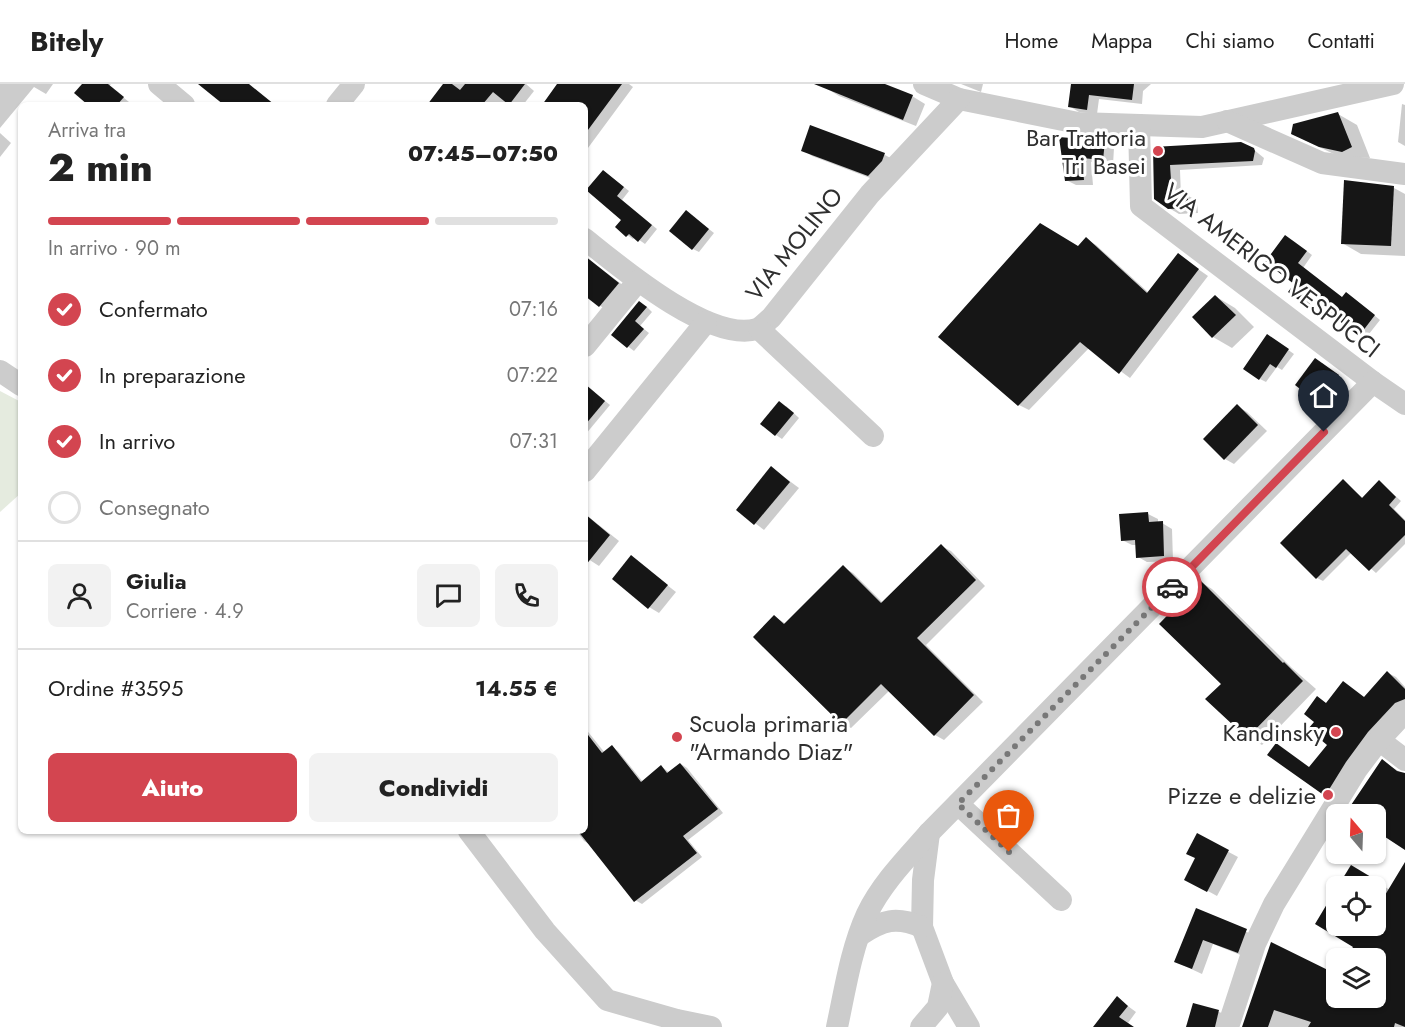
<!DOCTYPE html>
<html lang="it">
<meta charset="utf-8">
<style>
body{margin:0;font-family:Jost,sans-serif;background:#f2f2f2;color:#222;height:100vh;display:flex;flex-direction:column;font-size:22px;white-space:nowrap}
*{box-sizing:border-box;margin:0}
p{font-size:20px;color:#767676}
.icon{flex:none;width:33px;height:33px;fill:none;stroke:currentColor;stroke-width:2;stroke-linecap:round;stroke-linejoin:round}
.map{position:relative;flex:1;overflow:hidden}
.drawer{position:absolute;left:18px;top:18px;width:570px;height:732px;display:flex;flex-direction:column;background:#fff;border-radius:9px;box-shadow:0 2px 4px #0004}
.drawer>*{flex:none}
.needle{width:39px;rotate:341deg}
.tools{position:absolute;left:1326px;top:720px;display:grid;gap:12px}
.tools a{display:grid;place-items:center;width:60px;height:60px;border-radius:9px;background:#fff;box-shadow:0 2px 4px #0004;font-size:30px}
.pin{position:absolute;display:grid;place-items:center;width:51px;height:51px;color:#fff;margin:-62px -26px;border-radius:50% 50% 50% 0;rotate:-45deg;box-shadow:0 0 6px #0007}
.pin .icon{rotate:45deg}
.courier{position:absolute;display:grid;place-items:center;width:60px;height:60px;margin:-30px;border:4px solid #d34550;border-radius:50%;background:#fff;color:#222;box-shadow:0 2px 8px #0007}
.headline em{font-style:normal;font-weight:800}
.headline div{display:flex;flex-direction:column-reverse}
.headline{display:flex;align-items:center;justify-content:space-between;height:102px;padding:0 30px}
h1{font-size:39px;font-weight:800;line-height:45px}
.bar{display:grid;grid-template-columns:repeat(4,1fr);gap:9px 6px;align-content:center;height:72px;padding:0 30px}
.bar i{height:8px;border-radius:4px;background:#e0e0e0}
.bar .current{background:#d34550}
.bar p{grid-column:span 4}
.line{display:flex;align-items:center;gap:15px;padding:0 30px;border-top:2px solid #e0e0e0}
.line div{flex:1}
.round{display:grid;place-items:center;flex:none;width:63px;height:63px;border-radius:9px;background:#f2f2f2}
ol{padding:0 30px;list-style:none}
li{display:flex;align-items:center;gap:18px;height:66px}
li p{margin-inline-start:auto}
li .icon{padding:6px;border-radius:50%;background:#d34550;color:#fff;stroke-width:4}
li:last-child{color:#767676}
li i{width:33px;height:33px;border:3px solid #e0e0e0;border-radius:50%}
.button{display:flex;gap:12px;margin-top:auto;padding:12px 30px}
.button a{flex:1;height:69px;border-radius:9px;background:#d34550;color:#fff;font-size:24px;font-weight:800;line-height:69px;text-align:center}
.button a+a{background:#f2f2f2;color:#222}
header{display:flex;align-items:center;gap:36px;box-sizing:border-box;height:84px;padding:0 30px;background:#fff;border-bottom:2px solid #e0e0e0}
header strong{font-size:28px}
nav{display:flex;gap:33px;margin-inline-start:auto;font-size:21px}
.map>svg:first-child{display:block}
</style>
<header>
<strong>Bitely</strong>
<nav><a>Home</a><a>Mappa</a><a>Chi siamo</a><a>Contatti</a></nav>
</header>
<div class="map">
<svg width="1405" height="943" viewBox="0 0 1405 943">
<rect width="100%" height="100%" fill="#fff"/>
<polygon fill="#e5ebdf" points="0,307 21,318 21,409 0,428"/>
<g fill="#0003">
<polygon points="0,0 53,0 46,10 34,3 0,44"/>
<polygon points="84,0 111,0 109,2 129,18 126,21 91,21"/>
<polygon points="445,0 526,0 534,7 523,21 428,21"/>
<polygon points="559,0 629,0 633,3 585,68 585,21 544,21"/>
<polygon points="827,0 881,0 912,12 925,20 916,42 839,12 826,4"/>
<polygon points="961,0 983,0 981,8"/>
<polygon points="1072,0 1151,0 1143,7 1142,20 1099,15 1097,30 1079,28 1069,22"/>
<polygon points="1402,20 1405,21 1405,62 1398,58"/>
<polygon points="1338,30 1357,41 1370,74 1340,73 1292,50"/>
<polygon points="811,43 885,71 894,76 878,97 812,72 803,66"/>
<polygon points="0,49 11,59 0,73"/>
<polygon points="1061,55 1104,59 1114,64 1113,81 1091,78 1093,101 1076,101 1066,96"/>
<polygon points="1155,64 1253,65 1264,74 1262,81 1180,86 1181,112 1187,111 1197,117 1198,129 1179,130 1169,124"/>
<polygon points="604,87 629,107 622,116 657,145 645,160 635,153 633,155 627,151 623,136"/>
<polygon points="1346,97 1394,104 1405,110 1405,172 1361,170 1342,159"/>
<polygon points="687,128 714,149 699,168 693,165"/>
<polygon points="1086,155 1096,161 1149,209 1178,171 1208,192 1130,294 1089,264 1029,326 1019,321 941,253 1079,164"/>
<polygon points="1292,156 1312,171 1303,184 1342,214 1352,213 1380,236 1365,255 1319,220 1315,225 1309,222"/>
<polygon points="585,173 628,205 609,228 588,213 585,216"/>
<polygon points="1215,212 1235,224 1254,243 1232,264 1213,253"/>
<polygon points="646,222 652,228 640,242 649,249 634,267 613,251"/>
<polygon points="1274,256 1294,270 1282,286 1277,283 1266,298 1260,295"/>
<polygon points="1322,279 1344,296 1324,321 1318,317"/>
<polygon points="585,301 610,321 585,351"/>
<polygon points="786,322 799,334 782,355 776,351"/>
<polygon points="1237,322 1247,328 1267,347 1234,380 1225,375"/>
<polygon points="772,384 799,404 764,446 738,426"/>
<polygon points="1343,397 1364,415 1380,398 1401,417 1394,425 1405,436 1405,460 1376,489 1352,468 1323,497 1317,494"/>
<polygon points="585,430 619,457 599,482 585,473"/>
<polygon points="1148,430 1158,435 1158,439 1162,439 1172,445 1173,477 1147,478 1138,473 1137,461 1132,461 1122,456"/>
<polygon points="941,462 951,467 985,502 926,561 983,618 944,656 935,651 890,606 851,644 841,639 775,533 786,540 843,483 853,489 883,519"/>
<polygon points="631,473 676,508 659,529 649,523"/>
<polygon points="1199,497 1212,505 1292,584 1316,605 1262,661 1248,653 1208,615 1223,600 1193,507"/>
<polygon points="1388,589 1396,593 1405,603 1405,622 1333,715 1325,711 1310,684 1329,660 1327,620 1344,599 1365,614"/>
<polygon points="585,644 605,669 612,663 618,667 643,698 662,683 670,689 681,680 687,684 723,729 688,756 702,773 642,820 635,816 591,761 584,757 577,747 585,747"/>
<polygon points="1390,682 1405,691 1405,764 1376,746 1376,730 1351,730 1348,728"/>
<polygon points="1001,712 1007,715 1032,740 1018,753 1012,750"/>
<polygon points="1197,751 1238,773 1217,812 1186,795 1197,774"/>
<polygon points="1405,781 1405,943 1244,943 1272,861 1336,892 1336,914 1376,914 1376,874 1348,874 1355,862 1317,839 1336,808 1336,842 1376,842 1376,802 1340,802 1352,783 1390,806"/>
<polygon points="1196,826 1256,852 1248,874 1213,860 1202,890 1176,878"/>
<polygon points="1117,914 1136,928 1128,939 1133,943 1105,943"/>
<polygon points="1194,920 1225,930 1222,943 1188,943"/>
</g>
<g fill="#161616">
<polygon points="82,0 108,0 124,13 117,21 88,21 74,9"/>
<polygon points="198,0 249,0 275,21 224,21"/>
<polygon points="443,0 452,0 460,6 465,0 525,0 509,21 493,8 482,21 427,21"/>
<polygon points="557,0 622,0 585,50 585,21 542,21"/>
<polygon points="814,0 885,0 913,11 903,36"/>
<polygon points="1071,0 1134,0 1132,16 1089,11 1087,26 1068,23"/>
<polygon points="1338,28 1352,63 1342,68 1319,63 1291,50 1293,40"/>
<polygon points="810,41 885,69 882,77 868,92 801,67"/>
<polygon points="1059,53 1105,57 1103,76 1082,74 1084,96 1065,97"/>
<polygon points="1241,58 1254,64 1255,67 1253,77 1170,81 1172,111 1188,110 1188,124 1168,125 1154,115 1153,63"/>
<polygon points="603,86 624,103 617,112 652,141 638,158 629,150 626,153 615,143 621,136 586,106"/>
<polygon points="1344,96 1394,102 1391,162 1341,160"/>
<polygon points="686,126 709,145 692,166 669,147"/>
<polygon points="1040,139 1078,162 1086,153 1147,209 1178,169 1199,185 1119,290 1080,258 1018,322 938,253"/>
<polygon points="1285,151 1307,167 1298,179 1342,213 1346,208 1375,231 1359,252 1313,217 1308,223 1288,208 1294,200 1265,178"/>
<polygon points="585,172 619,199 599,223 585,212"/>
<polygon points="1215,211 1236,231 1212,254 1192,233"/>
<polygon points="639,217 647,223 635,237 644,245 627,264 611,251"/>
<polygon points="1267,250 1289,265 1276,284 1270,280 1259,296 1243,285"/>
<polygon points="1315,274 1339,291 1318,319 1295,301"/>
<polygon points="585,300 605,317 585,341"/>
<polygon points="779,317 794,329 775,352 760,340"/>
<polygon points="1237,320 1258,341 1224,376 1203,355"/>
<polygon points="771,382 790,398 754,441 736,426"/>
<polygon points="1343,395 1362,414 1379,396 1396,413 1389,421 1405,437 1405,451 1369,487 1346,465 1316,495 1280,459"/>
<polygon points="1148,428 1149,438 1163,437 1164,472 1136,474 1135,456 1121,457 1119,430"/>
<polygon points="585,430 610,451 585,482"/>
<polygon points="941,460 976,496 917,554 974,611 934,652 881,600 841,640 753,553 774,531 784,540 843,481 881,519"/>
<polygon points="631,471 668,501 648,525 612,495"/>
<polygon points="1199,495 1283,579 1284,578 1303,597 1247,654 1205,615 1221,600 1159,540 1191,507 1189,505"/>
<polygon points="1387,587 1405,605 1405,615 1395,619 1368,648 1346,678 1325,712 1267,671 1276,659 1309,683 1327,661 1308,645 1314,638 1304,630 1317,612 1326,619 1343,597 1364,613"/>
<polygon points="585,647 602,669 612,661 641,698 661,681 667,689 680,679 718,725 683,752 697,769 634,818 578,747 585,747"/>
<polygon points="1382,675 1397,687 1405,689 1405,766 1376,747 1376,730 1345,730"/>
<polygon points="1001,710 1026,736 1011,751 984,726"/>
<polygon points="1197,749 1229,766 1207,808 1184,796 1195,774 1186,770"/>
<polygon points="1405,778 1405,943 1395,939 1394,943 1308,943 1311,938 1274,926 1268,943 1242,943 1271,858 1336,890 1336,914 1376,914 1376,874 1346,874 1353,863 1315,840 1336,805 1336,842 1376,842 1376,826"/>
<polygon points="1351,781 1386,802 1338,802"/>
<polygon points="1196,824 1247,845 1238,869 1203,856 1192,885 1174,878"/>
<polygon points="1117,912 1128,922 1119,933 1134,943 1093,943"/>
<polygon points="1193,919 1219,926 1215,943 1186,943"/>
</g>
<g fill="none" stroke-linecap="round" stroke-linejoin="round">
<g stroke="#ccc" stroke-width="22">
<polyline points="159,0 184,21"/>
<polyline points="924,0 959,15 1078,39 1202,43 1393,0"/>
<polyline points="337,21 354,0"/>
<polyline points="1227,37 1322,79 1405,90"/>
<polyline points="1139,41 1141,122 1373,298 1405,320"/>
<path d="M585,155C621,184 710,259 757,245C762,243 767,237 771,234L870,110L959,15"/>
<polyline points="759,245 873,352"/>
<polyline points="585,262 638,197"/>
<polyline points="0,287 21,301"/>
<polyline points="585,387 706,238"/>
<polyline points="1379,656 1405,676"/>
<polyline points="958,720 1061,816"/>
<polyline points="469,747 545,847 607,916 677,936 711,943"/>
<polyline points="929,749 923,796 922,843 943,899 969,943"/>
<path d="M860,851C883,836 896,832 922,843"/>
<path d="M837,943C845,906 851,865 867,830C882,799 907,774 929,749L1373,298"/>
<polyline points="921,943 938,923 943,899"/>
<polyline points="1228,943 1255,860 1274,820 1357,685 1379,656 1405,628"/>
</g>
</g>
<g fill="none" stroke-linecap="round" stroke-linejoin="round">
<polyline stroke="#787878" stroke-width="6" stroke-dasharray="0 10.8" points="1009,768 958,720 1172,503"/>
<polyline stroke="#d34550" stroke-width="8" points="1172,503 1324,348"/>
</g>
<g fill="#d34550" stroke="#fff" stroke-width="2">
<circle cx="1158" cy="67" r="6"/>
<circle cx="1336" cy="648" r="6"/>
<circle cx="677" cy="653" r="6"/>
<circle cx="1328" cy="711" r="6"/>
</g>
<g text-anchor="middle" dominant-baseline="central" stroke-width="6" stroke-linejoin="round" paint-order="stroke">
<g font-size="24" fill="#2f2f2f" stroke="#fff" text-anchor="end">
<text x="1146" y="53">Bar Trattoria<tspan x="1146" dy="28">Tri Basei</tspan></text>
<text x="689" y="639" text-anchor="start">Scuola primaria<tspan x="689" dy="28">"Armando Diaz"</tspan></text>
<text x="1324" y="648">Kandinsky</text>
<text x="1316" y="711">Pizze e delizie</text>
</g>
<g font-size="24" fill="#2f2f2f" stroke="#fff">
<text transform="translate(794 160) rotate(-51)">VIA MOLINO</text>
<text transform="translate(1272 186) rotate(38)">VIA AMERIGO VESPUCCI</text>
</g>
</g>
</svg>
<div class="tools">
<a><svg class="needle" viewBox="-14 -14 28 28"><path d="M0-13l5 13h-10z" fill="#e53935"/><path d="M0 13l5-13h-10z" fill="#767676"/></svg></a>
<a><svg class="icon" aria-label="locate" viewBox="0 0 24 24"><circle cx="12" cy="12" r="6"/><path d="M12 2v4M12 18v4M2 12h4M18 12h4"/></svg></a>
<a><svg class="icon" aria-label="layers" viewBox="0 0 24 24"><path d="M12 4l9 5-9 5-9-5zM3 14l9 5 9-5"/></svg></a>
</div>
<div class="pin" style="left:1009px;top:768px;background:#ea580c"><svg class="icon" aria-label="bag" viewBox="0 0 24 24"><path d="M5 8h14l-1 12H6zM9 8a3 3 0 0 1 6 0"/></svg></div>
<div class="pin" style="left:1324px;top:348px;background:#1f2937"><svg class="icon" aria-label="home" viewBox="0 0 24 24"><path d="M3 11l9-7 9 7M6 9v11h12V9"/></svg></div>
<div class="courier" style="left:1172px;top:503px"><svg class="icon" aria-label="car" viewBox="0 0 24 24"><path d="M5 17H2v-5l4-1 3-4h7l3 4 3 1v5h-3M9 17h6M6 11h13"/><circle cx="7" cy="17" r="2"/><circle cx="17" cy="17" r="2"/></svg></div>
<section class="drawer">
<div class="headline"><div><h1>2 min</h1><p>Arriva tra</p></div><em>07:45–07:50</em></div>
<div class="bar"><i class="current"></i><i class="current"></i><i class="current"></i><i></i><p>In arrivo · 90 m</p></div>
<ol>
<li><svg class="icon" aria-label="check" viewBox="0 0 24 24"><path d="M5 12l5 5 9-10"/></svg>Confermato<p>07:16</p></li>
<li><svg class="icon" aria-label="check" viewBox="0 0 24 24"><path d="M5 12l5 5 9-10"/></svg>In preparazione<p>07:22</p></li>
<li><svg class="icon" aria-label="check" viewBox="0 0 24 24"><path d="M5 12l5 5 9-10"/></svg>In arrivo<p>07:31</p></li>
<li><i></i>Consegnato</li>
</ol>
<div class="line" style="height:108px"><a class="round"><svg class="icon" aria-label="person" viewBox="0 0 24 24"><circle cx="12" cy="8" r="4"/><path d="M4 21q1-7 8-7t8 7"/></svg></a><div><b>Giulia</b><p>Corriere · 4.9</p></div><a class="round"><svg class="icon" aria-label="chat" viewBox="0 0 24 24"><path d="M4 5h16v11H9l-5 4z"/></svg></a><a class="round"><svg class="icon" aria-label="phone" viewBox="0 0 24 24"><path d="M5 4h4l2 5-3 2q2 4 5 5l2-3 5 2v4C11 20 4 13 5 4z"/></svg></a></div>
<div class="line" style="height:78px"><div>Ordine #3595</div><b>14.55 €</b></div>
<div class="button"><a>Aiuto</a><a>Condividi</a></div>
</section>
</div>
